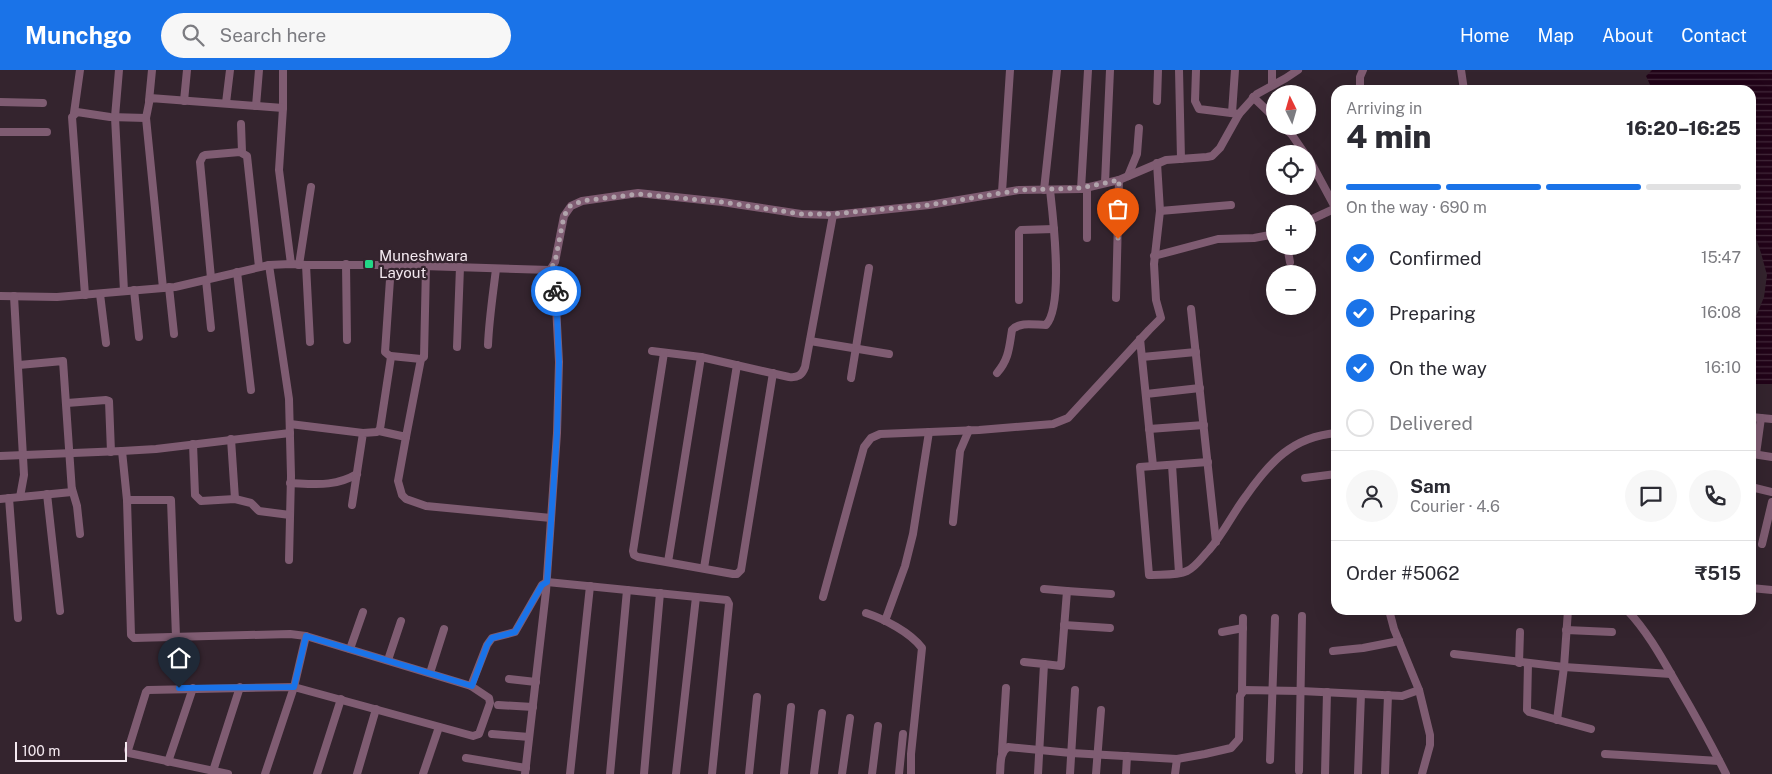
<!DOCTYPE html>
<meta charset="utf-8">
<style>
body{margin:0;font-family:"Public Sans",sans-serif;background:#f7f7f7;color:#2b2b33;height:100vh;display:flex;flex-direction:column;font-size:19px;white-space:nowrap}
*{box-sizing:border-box;margin:0}
p{font-size:16px;color:#7c7c81}
.icon{flex:none;width:28px;height:28px;fill:none;stroke:currentColor;stroke-width:2;stroke-linecap:round;stroke-linejoin:round}
.map{position:relative;flex:1;overflow:hidden}
.drawer{position:absolute;left:1331px;top:15px;width:425px;height:530px;display:flex;flex-direction:column;background:#fff;border-radius:15px;box-shadow:0 5px 20px #0002}
.drawer>*{flex:none}
.needle{width:32px;rotate:355deg}
.buttons{position:absolute;left:1266px;top:15px;display:grid;gap:10px}
.buttons a{display:grid;place-items:center;width:50px;height:50px;border-radius:50%;background:#fff;box-shadow:0 5px 20px #0002;font-size:25px}
.scale{position:absolute;left:15px;bottom:12px;width:112px;box-sizing:border-box;padding-left:5px;border:2px solid #f4e9f0;border-top:0;font-size:14px;line-height:18px;white-space:nowrap;color:#f4e9f0;-webkit-text-stroke:4px #34242e;paint-order:stroke}
.pin{position:absolute;display:grid;place-items:center;width:42px;height:42px;color:#fff;margin:-51px -21px;border-radius:50% 50% 50% 0;rotate:-45deg;box-shadow:0 0 5px #0007}
.pin .icon{rotate:45deg}
.courier{position:absolute;display:grid;place-items:center;width:50px;height:50px;margin:-25px;border:4px solid #1a73e8;border-radius:50%;background:#fff;color:#222;box-shadow:0 1px 6px #0007}
.summary em{font-style:normal;font-weight:800}
.summary div{display:flex;flex-direction:column-reverse}
.summary{display:flex;align-items:center;justify-content:space-between;height:85px;padding:0 15px}
h1{font-size:32px;font-weight:800;line-height:38px}
.bar{display:grid;grid-template-columns:repeat(4,1fr);gap:8px 5px;align-content:center;height:60px;padding:0 15px}
.bar i{height:6px;border-radius:4px;background:#e1e1e2}
.bar .on{background:#1a73e8}
.bar p{grid-column:span 4}
.line{display:flex;align-items:center;gap:12px;padding:0 15px;border-top:1px solid #e1e1e2}
.line div{flex:1}
.round{display:grid;place-items:center;flex:none;width:52px;height:52px;border-radius:26px;background:#f7f7f7}
ol{padding:0 15px;list-style:none}
li{display:flex;align-items:center;gap:15px;height:55px}
li p{margin-inline-start:auto}
li .icon{padding:5px;border-radius:50%;background:#1a73e8;color:#fff;stroke-width:4}
li:last-child{color:#7c7c81}
li i{width:28px;height:28px;border:2px solid #e1e1e2;border-radius:50%}
header{display:flex;align-items:center;gap:30px;box-sizing:border-box;height:70px;padding:0 25px;background:#1a73e8;color:#fff}
header strong{font-size:24px}
nav{display:flex;gap:28px;margin-inline-start:auto;font-size:18px}
.search{width:350px;height:45px;background:#f7f7f7;display:flex;align-items:center;gap:12px;box-sizing:border-box;padding:0 18px;border-radius:28px;color:#7c7c81;font-size:19px}
.map>svg:first-child{display:block}
</style>
<header>
<strong>Munchgo</strong>
<div class="search"><svg class="icon" aria-label="search" viewBox="0 0 24 24"><circle cx="10" cy="10" r="6"/><path d="M15 15l6 6"/></svg>Search here</div>
<nav><a>Home</a><a>Map</a><a>About</a><a>Contact</a></nav>
</header>
<div class="map">
<svg width="1772" height="704" viewBox="0 0 1772 704">
<defs>
<pattern id="water-rules" width="6" height="5" patternUnits="userSpaceOnUse" patternTransform="scale(1.25)"><rect width="6" height="5" fill="#210318"/><path d="M0 2.5h6" fill="none" stroke="#42283a"/></pattern>
</defs>
<rect width="100%" height="100%" fill="#34242e"/>
<polygon fill="url(#water-rules)" points="1652,0 1772,0 1772,314 1751,314 1751,259 1764,227 1767,205 1761,183 1751,154 1751,20 1654,20 1651,17 1646,6"/>
<g fill="none" stroke-linecap="round" stroke-linejoin="round">
<g stroke="#7f5c72" stroke-width="8">
<polyline points="119,0 115,47 124,221"/>
<polyline points="283,0 283,38 279,100 291,194"/>
<polyline points="1179,0 1181,89"/>
<polyline points="1196,0 1195,31 1199,39 1239,44"/>
<polyline points="1272,0 1272,15"/>
<polyline points="1461,0 1464,20"/>
<polyline points="1360,20 1360,7 1363,0"/>
<polyline points="1253,27 1275,48"/>
<polyline points="149,31 152,0"/>
<polyline points="184,31 187,0"/>
<polyline points="1157,31 1158,0"/>
<polyline points="0,32 43,33"/>
<polyline points="226,33 230,0"/>
<polyline points="256,36 259,0"/>
<polyline points="74,43 80,0"/>
<polyline points="1232,43 1235,0"/>
<polyline points="241,54 242,82"/>
<polyline points="1283,56 1292,65 1305,84"/>
<polyline points="0,62 47,62"/>
<polyline points="1308,87 1336,139"/>
<polyline points="1128,106 1137,84 1139,58"/>
<polyline points="1105,113 1110,0"/>
<polyline points="1087,117 1087,168"/>
<polyline points="1081,119 1088,0"/>
<polyline points="1044,120 1057,0"/>
<polyline points="1002,122 1010,0"/>
<polyline points="1160,141 1231,135"/>
<polyline points="1308,151 1336,138"/>
<polyline points="1287,176 1290,192"/>
<polyline points="1154,186 1218,169 1254,168 1275,164"/>
<polyline points="346,194 347,270"/>
<polyline points="269,195 289,329 291,406 289,490"/>
<polyline points="299,195 311,117"/>
<polyline points="306,195 310,272"/>
<polyline points="237,202 251,320"/>
<polyline points="211,208 200,92 203,86 205,85 240,82 247,86 259,197"/>
<polyline points="206,210 211,258"/>
<polyline points="169,217 174,264"/>
<polyline points="163,218 146,48 150,28 283,38"/>
<polyline points="134,220 139,267"/>
<polyline points="100,224 106,273"/>
<polyline points="85,225 72,47 77,42 110,47 146,48"/>
<polyline points="0,226 57,227 175,217 269,195 291,194 306,195 391,195 550,200 555,192 564,146 571,136 582,131 638,123 722,132 801,144 833,145 929,135 1019,120 1081,119 1119,110 1166,90 1207,87 1212,86 1220,78 1239,44 1257,24 1286,8 1298,0"/>
<polyline points="14,226 24,405 20,427"/>
<polyline points="1116,228 1119,110"/>
<polyline points="1019,230 1019,162 1021,160 1054,159"/>
<polyline points="1191,239 1216,472"/>
<polyline points="1140,269 1153,396"/>
<polyline points="810,271 889,284"/>
<path d="M488,275C489,250 493,224 496,199"/>
<polyline points="457,277 460,197"/>
<path d="M652,281L701,287L789,307C798,308 802,305 805,297L833,145"/>
<polyline points="664,283 633,481 634,485 638,487 733,504 737,504 741,500 773,303"/>
<polyline points="391,286 421,289 424,287 426,196"/>
<polyline points="1142,287 1196,282"/>
<path d="M997,303C1009,289 1009,278 1012,260C1020,251 1035,255 1046,255C1064,235 1053,147 1050,120"/>
<polyline points="851,308 869,198"/>
<polyline points="1146,324 1200,318"/>
<polyline points="67,333 106,330 109,331 111,382"/>
<polyline points="1751,347 1772,349"/>
<polyline points="290,354 363,363"/>
<polyline points="1149,359 1204,355"/>
<polyline points="379,361 406,367 421,289"/>
<polyline points="406,367 398,411 402,425 406,429 426,436 551,448"/>
<polyline points="231,369 235,429"/>
<polyline points="193,374 195,425 201,431 235,429 251,433 259,441 290,445"/>
<polyline points="122,381 156,379 290,363"/>
<polyline points="1753,384 1772,387"/>
<polyline points="1756,384 1761,348"/>
<polyline points="0,386 122,381 127,430 131,565 134,568 290,564 306,566"/>
<path d="M1208,392L1140,397L1149,505C1161,504 1176,506 1187,501C1196,497 1202,487 1209,480C1224,463 1233,443 1246,426C1270,392 1292,367 1336,363"/>
<polyline points="1172,395 1179,503"/>
<polyline points="1305,408 1336,404"/>
<path d="M290,413C315,414 335,417 357,404"/>
<polyline points="1751,417 1772,422"/>
<polyline points="72,419 77,436 80,464"/>
<polyline points="47,424 60,541"/>
<polyline points="9,428 18,548"/>
<polyline points="0,429 72,422 63,291 19,295"/>
<polyline points="127,430 171,430 176,567"/>
<polyline points="352,435 363,363 377,362 380,359 391,287 385,282 391,195"/>
<polyline points="953,452 960,381 969,360"/>
<polyline points="1762,474 1772,432"/>
<polyline points="668,492 701,287"/>
<polyline points="704,498 737,295"/>
<polyline points="1751,518 1772,520"/>
<polyline points="1044,519 1067,521 1061,596 1044,594"/>
<polyline points="1067,521 1111,524"/>
<polyline points="823,527 864,377 871,368 880,364 979,360 1053,354 1068,348 1149,260 1161,248 1156,230 1154,194 1160,141 1157,93"/>
<polyline points="1389,540 1394,559 1419,620 1430,665 1430,675 1422,704"/>
<path d="M1627,540C1648,562 1663,590 1678,616C1695,645 1711,674 1726,704"/>
<path d="M866,543C884,549 910,562 922,578L911,684V704"/>
<polyline points="885,551 905,496 913,464 929,362"/>
<polyline points="1064,555 1110,558"/>
<polyline points="1566,560 1612,562"/>
<polyline points="1222,562 1243,558"/>
<polyline points="350,579 363,542"/>
<polyline points="1333,581 1363,578 1399,571"/>
<polyline points="1454,584 1564,597 1671,604"/>
<polyline points="388,590 401,551"/>
<polyline points="1024,592 1044,594 1038,704"/>
<polyline points="1519,593 1520,562"/>
<polyline points="1528,593 1527,640 1529,642 1591,659"/>
<polyline points="430,603 444,559"/>
<polyline points="509,609 536,612"/>
<polyline points="1242,622 1243,548"/>
<polyline points="498,635 533,637"/>
<polyline points="1557,650 1564,597 1568,540"/>
<polyline points="492,664 529,667"/>
<polyline points="1002,682 1006,618"/>
<polyline points="1605,684 1719,691"/>
<polyline points="466,688 526,698"/>
<polyline points="1270,690 1275,548"/>
<polyline points="168,692 193,618"/>
<polyline points="213,701 240,617"/>
<polyline points="1299,701 1302,546"/>
<polyline points="228,704 129,683 128,680 146,622 148,620 294,617 473,666 479,664 490,633 489,628 471,616"/>
<polyline points="265,704 294,617 306,566 471,616 487,575 492,568 515,562 542,515 547,512 727,530 729,534 712,704"/>
<polyline points="317,704 341,629"/>
<polyline points="357,704 376,639"/>
<polyline points="423,704 439,657"/>
<polyline points="525,704 546,521 557,363 559,292 555,217 550,200"/>
<polyline points="570,704 590,516"/>
<polyline points="610,704 627,520"/>
<polyline points="644,704 660,523"/>
<polyline points="676,704 696,527"/>
<polyline points="749,704 757,627"/>
<polyline points="784,704 791,637"/>
<polyline points="814,704 822,643"/>
<polyline points="842,704 850,648"/>
<polyline points="872,704 878,656"/>
<polyline points="899,704 903,664"/>
<path d="M1000,704C1001,695 999,683 1008,677L1071,683L1177,689L1205,684L1231,678L1239,669L1240,626L1244,620L1301,621L1402,626L1419,620"/>
<polyline points="1070,704 1075,620"/>
<polyline points="1096,704 1101,640"/>
<polyline points="1126,704 1127,686"/>
<polyline points="1175,704 1177,689"/>
<polyline points="1325,704 1327,622"/>
<polyline points="1358,704 1361,624"/>
<polyline points="1385,704 1388,625"/>
</g>
</g>
<g fill="none" stroke-linecap="round" stroke-linejoin="round">
<polyline stroke="#b1a4ac" stroke-width="5" stroke-dasharray="0 9" points="556,221 550,200 555,192 564,146 570,136 582,131 638,124 722,132 801,144 832,144 929,135 1020,120 1081,118 1119,110 1118,169"/>
<polyline stroke="#1a73e8" stroke-width="6" points="179,618 294,617 306,566 472,616 487,575 492,568 515,562 542,515 547,512 557,363 559,292 556,221"/>
</g>
<rect fill="#22d887" stroke="#34242e" stroke-width="2" x="364" y="189" width="10" height="10" rx="2.5"/>
<g text-anchor="middle" dominant-baseline="central" stroke-width="4.5" stroke-linejoin="round" paint-order="stroke">
<g font-size="15" fill="#f4e9f0" stroke="#34242e" text-anchor="start">
<text x="379" y="185">Muneshwara<tspan x="379" dy="17">Layout</tspan></text>
</g>
</g>
</svg>
<div class="buttons">
<a><svg class="needle" viewBox="-14 -14 28 28"><path d="M0-13l5 13h-10z" fill="#e53935"/><path d="M0 13l5-13h-10z" fill="#7c7c81"/></svg></a>
<a><svg class="icon" aria-label="locate" viewBox="0 0 24 24"><circle cx="12" cy="12" r="6"/><path d="M12 2v4M12 18v4M2 12h4M18 12h4"/></svg></a>
<a>+</a>
<a>−</a>
</div>
<div class="scale">100 m</div>
<div class="pin" style="left:1118px;top:169px;background:#ea580c"><svg class="icon" aria-label="bag" viewBox="0 0 24 24"><path d="M5 8h14l-1 12H6zM9 8a3 3 0 0 1 6 0"/></svg></div>
<div class="pin" style="left:179px;top:618px;background:#1f2937"><svg class="icon" aria-label="home" viewBox="0 0 24 24"><path d="M3 11l9-7 9 7M6 9v11h12V9"/></svg></div>
<div class="courier" style="left:556px;top:221px"><svg class="icon" aria-label="bike" viewBox="0 0 24 24"><circle cx="6" cy="16" r="4"/><circle cx="18" cy="16" r="4"/><path d="M6 16l4-8h5l3 8M10 8l3 8H6M13 5h3"/></svg></div>
<section class="drawer">
<div class="summary"><div><h1>4 min</h1><p>Arriving in</p></div><em>16:20–16:25</em></div>
<div class="bar"><i class="on"></i><i class="on"></i><i class="on"></i><i></i><p>On the way · 690 m</p></div>
<ol>
<li><svg class="icon" aria-label="check" viewBox="0 0 24 24"><path d="M5 12l5 5 9-10"/></svg>Confirmed<p>15:47</p></li>
<li><svg class="icon" aria-label="check" viewBox="0 0 24 24"><path d="M5 12l5 5 9-10"/></svg>Preparing<p>16:08</p></li>
<li><svg class="icon" aria-label="check" viewBox="0 0 24 24"><path d="M5 12l5 5 9-10"/></svg>On the way<p>16:10</p></li>
<li><i></i>Delivered</li>
</ol>
<div class="line" style="height:90px"><a class="round"><svg class="icon" aria-label="person" viewBox="0 0 24 24"><circle cx="12" cy="8" r="4"/><path d="M4 21q1-7 8-7t8 7"/></svg></a><div><b>Sam</b><p>Courier · 4.6</p></div><a class="round"><svg class="icon" aria-label="chat" viewBox="0 0 24 24"><path d="M4 5h16v11H9l-5 4z"/></svg></a><a class="round"><svg class="icon" aria-label="phone" viewBox="0 0 24 24"><path d="M5 4h4l2 5-3 2q2 4 5 5l2-3 5 2v4C11 20 4 13 5 4z"/></svg></a></div>
<div class="line" style="height:65px"><div>Order #5062</div><b>₹515</b></div>
</section>
</div>
